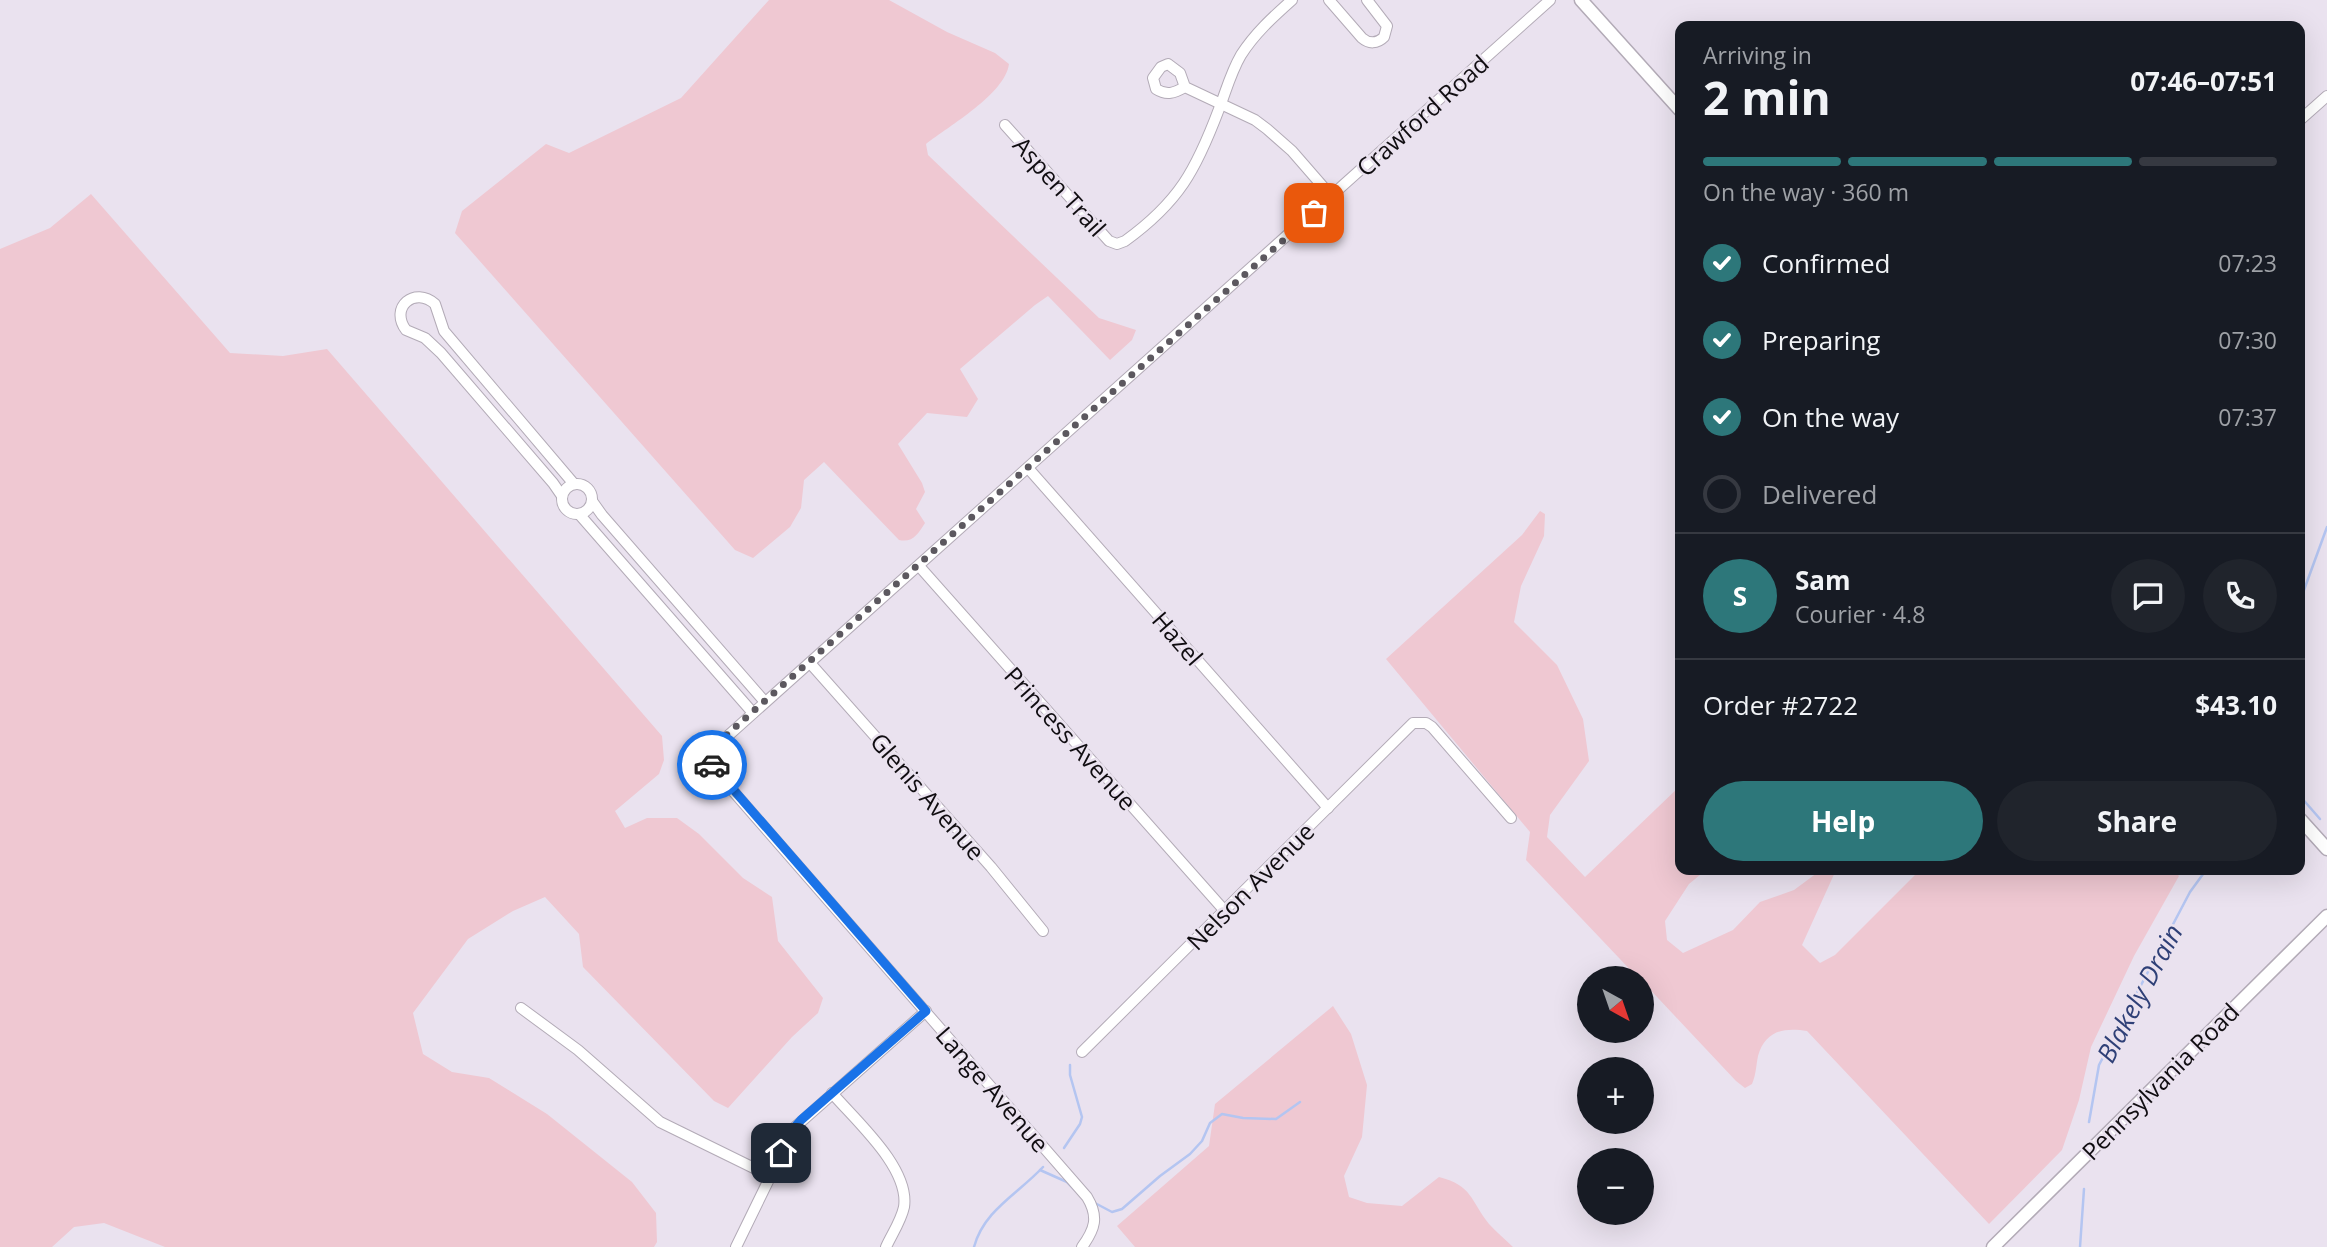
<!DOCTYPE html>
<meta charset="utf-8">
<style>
body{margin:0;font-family:"Open Sans",sans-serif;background:#20242c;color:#f1f3f6;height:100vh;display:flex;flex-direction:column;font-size:26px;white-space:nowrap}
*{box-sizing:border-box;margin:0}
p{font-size:23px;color:#9ea1a6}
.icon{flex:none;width:38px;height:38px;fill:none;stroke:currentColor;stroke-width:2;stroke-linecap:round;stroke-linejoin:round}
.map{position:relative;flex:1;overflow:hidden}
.sheet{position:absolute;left:1675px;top:21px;width:630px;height:854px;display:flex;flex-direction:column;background:#171b24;border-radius:14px;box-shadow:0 7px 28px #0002}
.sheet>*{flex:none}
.needle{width:46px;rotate:140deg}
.fabs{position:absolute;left:1577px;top:966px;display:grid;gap:14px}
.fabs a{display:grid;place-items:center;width:77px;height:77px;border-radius:50%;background:#171b24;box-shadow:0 7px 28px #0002;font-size:35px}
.pin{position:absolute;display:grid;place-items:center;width:60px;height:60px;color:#fff;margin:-30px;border-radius:14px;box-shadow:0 4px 10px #0006}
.courier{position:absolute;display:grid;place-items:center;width:70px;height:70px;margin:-35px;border:5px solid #1a73e8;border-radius:50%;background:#fff;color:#222;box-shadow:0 2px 9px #0007}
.overview em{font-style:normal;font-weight:700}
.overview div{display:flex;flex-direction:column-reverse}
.overview{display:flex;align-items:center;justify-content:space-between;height:119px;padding:0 28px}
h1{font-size:46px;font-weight:700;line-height:52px}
.bar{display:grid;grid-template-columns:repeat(4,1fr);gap:10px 7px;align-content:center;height:84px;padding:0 28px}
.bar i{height:9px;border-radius:5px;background:#363941}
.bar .active{background:#2d777a}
.bar p{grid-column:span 4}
.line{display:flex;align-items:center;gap:18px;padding:0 28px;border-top:2px solid #363941}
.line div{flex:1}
.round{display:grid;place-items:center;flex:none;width:74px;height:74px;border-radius:37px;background:#20242c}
ol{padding:0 28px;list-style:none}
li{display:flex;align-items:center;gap:21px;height:77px}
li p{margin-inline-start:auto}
li .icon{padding:7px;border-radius:50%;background:#2d777a;color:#fff;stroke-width:4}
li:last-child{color:#9ea1a6}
li i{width:38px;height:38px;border:4px solid #363941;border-radius:50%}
.action{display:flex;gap:14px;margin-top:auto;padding:14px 28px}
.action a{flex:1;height:80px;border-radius:42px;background:#2d777a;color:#fff;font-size:28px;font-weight:700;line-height:80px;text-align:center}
.action a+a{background:#20242c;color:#f1f3f6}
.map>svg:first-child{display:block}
</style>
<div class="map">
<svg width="2327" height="1247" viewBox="0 0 2327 1247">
<rect width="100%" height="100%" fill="#eae2ef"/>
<g fill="#efc8d2">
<path d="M769,0H889L947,32L995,53L1009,64C1005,94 949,126 926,144L928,155L1099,318L1136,330L1132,340L1110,360L1048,296L1035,305L960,369L978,399L967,417L927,413L898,444L922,483L925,492L916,509L925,523C918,534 913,543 899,540L824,462L804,480L801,508L790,527L753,558L735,550L455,233L462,211L546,144L569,153L681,98Z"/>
<polygon points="91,194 230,353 283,356 327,349 662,736 664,760 659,774 615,811 625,828 647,818 677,818 699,834 743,878 772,897 778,941 823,998 818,1013 792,1037 728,1108 714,1101 583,967 579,934 545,897 513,911 468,939 413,1013 423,1054 452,1072 489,1078 547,1114 632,1182 656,1213 657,1242 654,1247 165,1247 104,1223 74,1227 52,1247 0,1247 0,249 50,228"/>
<path d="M1540,511L1545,514L1544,536L1521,586L1514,622L1557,665L1583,719L1589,761L1550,815L1547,837L1585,877L1680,786V870H1706L1689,884L1665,921L1667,940L1683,953L1733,930L1760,902L1794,890L1821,870H1836L1802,945L1820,963L1835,955L1920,870H2173L2179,876L2134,956L2091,1047L2079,1100L2062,1150L1989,1224L1807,1031C1784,1027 1765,1031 1758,1056C1756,1066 1756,1075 1752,1084L1745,1088L1736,1081L1642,981V978H1638L1526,860L1530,832L1386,659L1522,535Z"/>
<path d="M1333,1006L1351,1034L1367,1085L1362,1137L1344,1176L1349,1197L1367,1203L1402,1206L1439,1177C1473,1186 1470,1200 1489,1224C1496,1232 1505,1239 1513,1247H1135L1117,1226L1209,1146L1215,1104Z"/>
</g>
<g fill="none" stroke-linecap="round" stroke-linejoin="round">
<g stroke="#b4c5f1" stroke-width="2.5">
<polyline points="2300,601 2327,527"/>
<polyline points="2300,796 2320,819"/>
<polyline points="2089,1122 2099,1065 2190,892 2206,870"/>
<polyline points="1064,1148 1080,1124 1082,1117 1070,1075 1070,1065"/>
<polyline points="1040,1170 1067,1182 1074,1189"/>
<polyline points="1093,1202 1112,1212 1122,1209 1160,1176 1190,1154 1202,1141 1210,1123 1222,1114 1243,1118 1276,1119 1300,1102"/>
<path d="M974,1247C984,1210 1018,1194 1043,1167"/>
<polyline points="2080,1247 2084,1189"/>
</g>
<defs>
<g id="minor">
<path d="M1329,0L1362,38C1369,44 1377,44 1384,37L1387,26L1367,0"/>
<path d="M1185,87L1180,73L1168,64L1161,67L1153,78L1156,89C1167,96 1174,93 1185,87L1255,120L1267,129L1292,151L1332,197"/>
<polyline points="2300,120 2327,96"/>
<path d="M1005,125L1109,241L1117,244L1125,241C1179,202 1196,170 1219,109C1226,91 1231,72 1241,55C1255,33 1273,17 1292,0"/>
<polyline points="1028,468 1328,808"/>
<circle cx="577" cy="499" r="15"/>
<path d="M562,496L553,483L441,353L425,338L406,330C389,307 415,286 435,304L444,331L574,484"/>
<polyline points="592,501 602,515 765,702"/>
<polyline points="579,514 753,713"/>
<polyline points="919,566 1224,910"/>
<polyline points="810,663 991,867 1043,931"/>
<polyline points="521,1008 578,1050 660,1122 770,1176"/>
<polyline points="1082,1052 1413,723 1426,723 1432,727 1511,818"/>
<path d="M832,1093C856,1121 910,1168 904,1207C901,1221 892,1234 886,1247"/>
<polyline points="736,1247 794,1128 926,1011"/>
<path d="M1082,1247C1095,1229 1099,1217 1087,1197L712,767L709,757L711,751L1550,0"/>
</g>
<g id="tertiary">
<polyline points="1581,0 1680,110"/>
<polyline points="2300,819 2327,849"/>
<polyline points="1993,1247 2327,916"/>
</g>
</defs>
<use href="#minor" stroke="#b3abb7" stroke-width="12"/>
<use href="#tertiary" stroke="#b3abb7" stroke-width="15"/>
<use href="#minor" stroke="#fff" stroke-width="10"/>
<use href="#tertiary" stroke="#fff" stroke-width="12"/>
</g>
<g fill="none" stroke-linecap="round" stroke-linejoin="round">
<polyline stroke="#5c585f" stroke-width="7" stroke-dasharray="0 12.6" points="712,765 709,757 713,747 1314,213"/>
<polyline stroke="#1a73e8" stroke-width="9" points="712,765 926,1011 801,1120 794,1128 781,1153"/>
</g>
<g text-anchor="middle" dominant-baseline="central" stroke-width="5" stroke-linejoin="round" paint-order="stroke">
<g font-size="24" fill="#100d11" stroke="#eae2ef">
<text transform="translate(1422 115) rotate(-42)">Crawford Road</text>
<text transform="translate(1060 186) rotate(48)">Aspen Trail</text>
<text transform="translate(1178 638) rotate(49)">Hazel</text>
<text transform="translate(1071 738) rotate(48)">Princess Avenue</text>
<text transform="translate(928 796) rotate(49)">Glenis Avenue</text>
<text transform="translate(1250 886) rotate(-45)">Nelson Avenue</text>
<text transform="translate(2160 1081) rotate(-45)">Pennsylvania Road</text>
<text transform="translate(993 1089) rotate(49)">Lange Avenue</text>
</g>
<g font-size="26" font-style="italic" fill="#2f4077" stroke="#eae2ef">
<text transform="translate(2139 993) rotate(-62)">Blakely Drain</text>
</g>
</g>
</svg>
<div class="fabs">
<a><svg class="needle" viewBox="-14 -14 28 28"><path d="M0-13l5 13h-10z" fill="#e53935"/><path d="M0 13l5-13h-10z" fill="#9ea1a6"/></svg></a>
<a>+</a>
<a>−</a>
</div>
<div class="pin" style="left:1314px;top:213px;background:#ea580c"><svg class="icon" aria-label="bag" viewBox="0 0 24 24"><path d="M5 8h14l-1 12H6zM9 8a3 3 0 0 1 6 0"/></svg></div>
<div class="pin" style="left:781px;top:1153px;background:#1f2937"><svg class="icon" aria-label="home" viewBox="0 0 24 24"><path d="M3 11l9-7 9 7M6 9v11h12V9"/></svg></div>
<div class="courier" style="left:712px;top:765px"><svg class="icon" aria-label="car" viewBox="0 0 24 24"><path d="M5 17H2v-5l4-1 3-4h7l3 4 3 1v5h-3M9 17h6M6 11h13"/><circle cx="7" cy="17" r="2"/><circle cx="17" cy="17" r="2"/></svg></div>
<section class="sheet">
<div class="overview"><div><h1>2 min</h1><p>Arriving in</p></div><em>07:46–07:51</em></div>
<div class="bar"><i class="active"></i><i class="active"></i><i class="active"></i><i></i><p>On the way · 360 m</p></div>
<ol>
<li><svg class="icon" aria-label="check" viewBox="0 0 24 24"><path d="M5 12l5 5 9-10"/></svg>Confirmed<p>07:23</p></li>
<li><svg class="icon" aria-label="check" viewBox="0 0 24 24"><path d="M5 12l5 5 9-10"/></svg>Preparing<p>07:30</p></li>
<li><svg class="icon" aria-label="check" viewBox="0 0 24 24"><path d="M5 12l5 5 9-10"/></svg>On the way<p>07:37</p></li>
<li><i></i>Delivered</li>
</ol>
<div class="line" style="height:126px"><b class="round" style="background:#2d777a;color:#fff">S</b><div><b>Sam</b><p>Courier · 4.8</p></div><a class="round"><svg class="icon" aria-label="chat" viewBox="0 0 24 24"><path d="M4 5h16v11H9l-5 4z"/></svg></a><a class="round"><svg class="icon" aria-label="phone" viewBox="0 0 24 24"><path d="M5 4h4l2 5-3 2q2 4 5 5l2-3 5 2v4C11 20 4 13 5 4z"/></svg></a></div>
<div class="line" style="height:91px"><div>Order #2722</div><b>$43.10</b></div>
<div class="action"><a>Help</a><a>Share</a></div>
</section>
</div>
